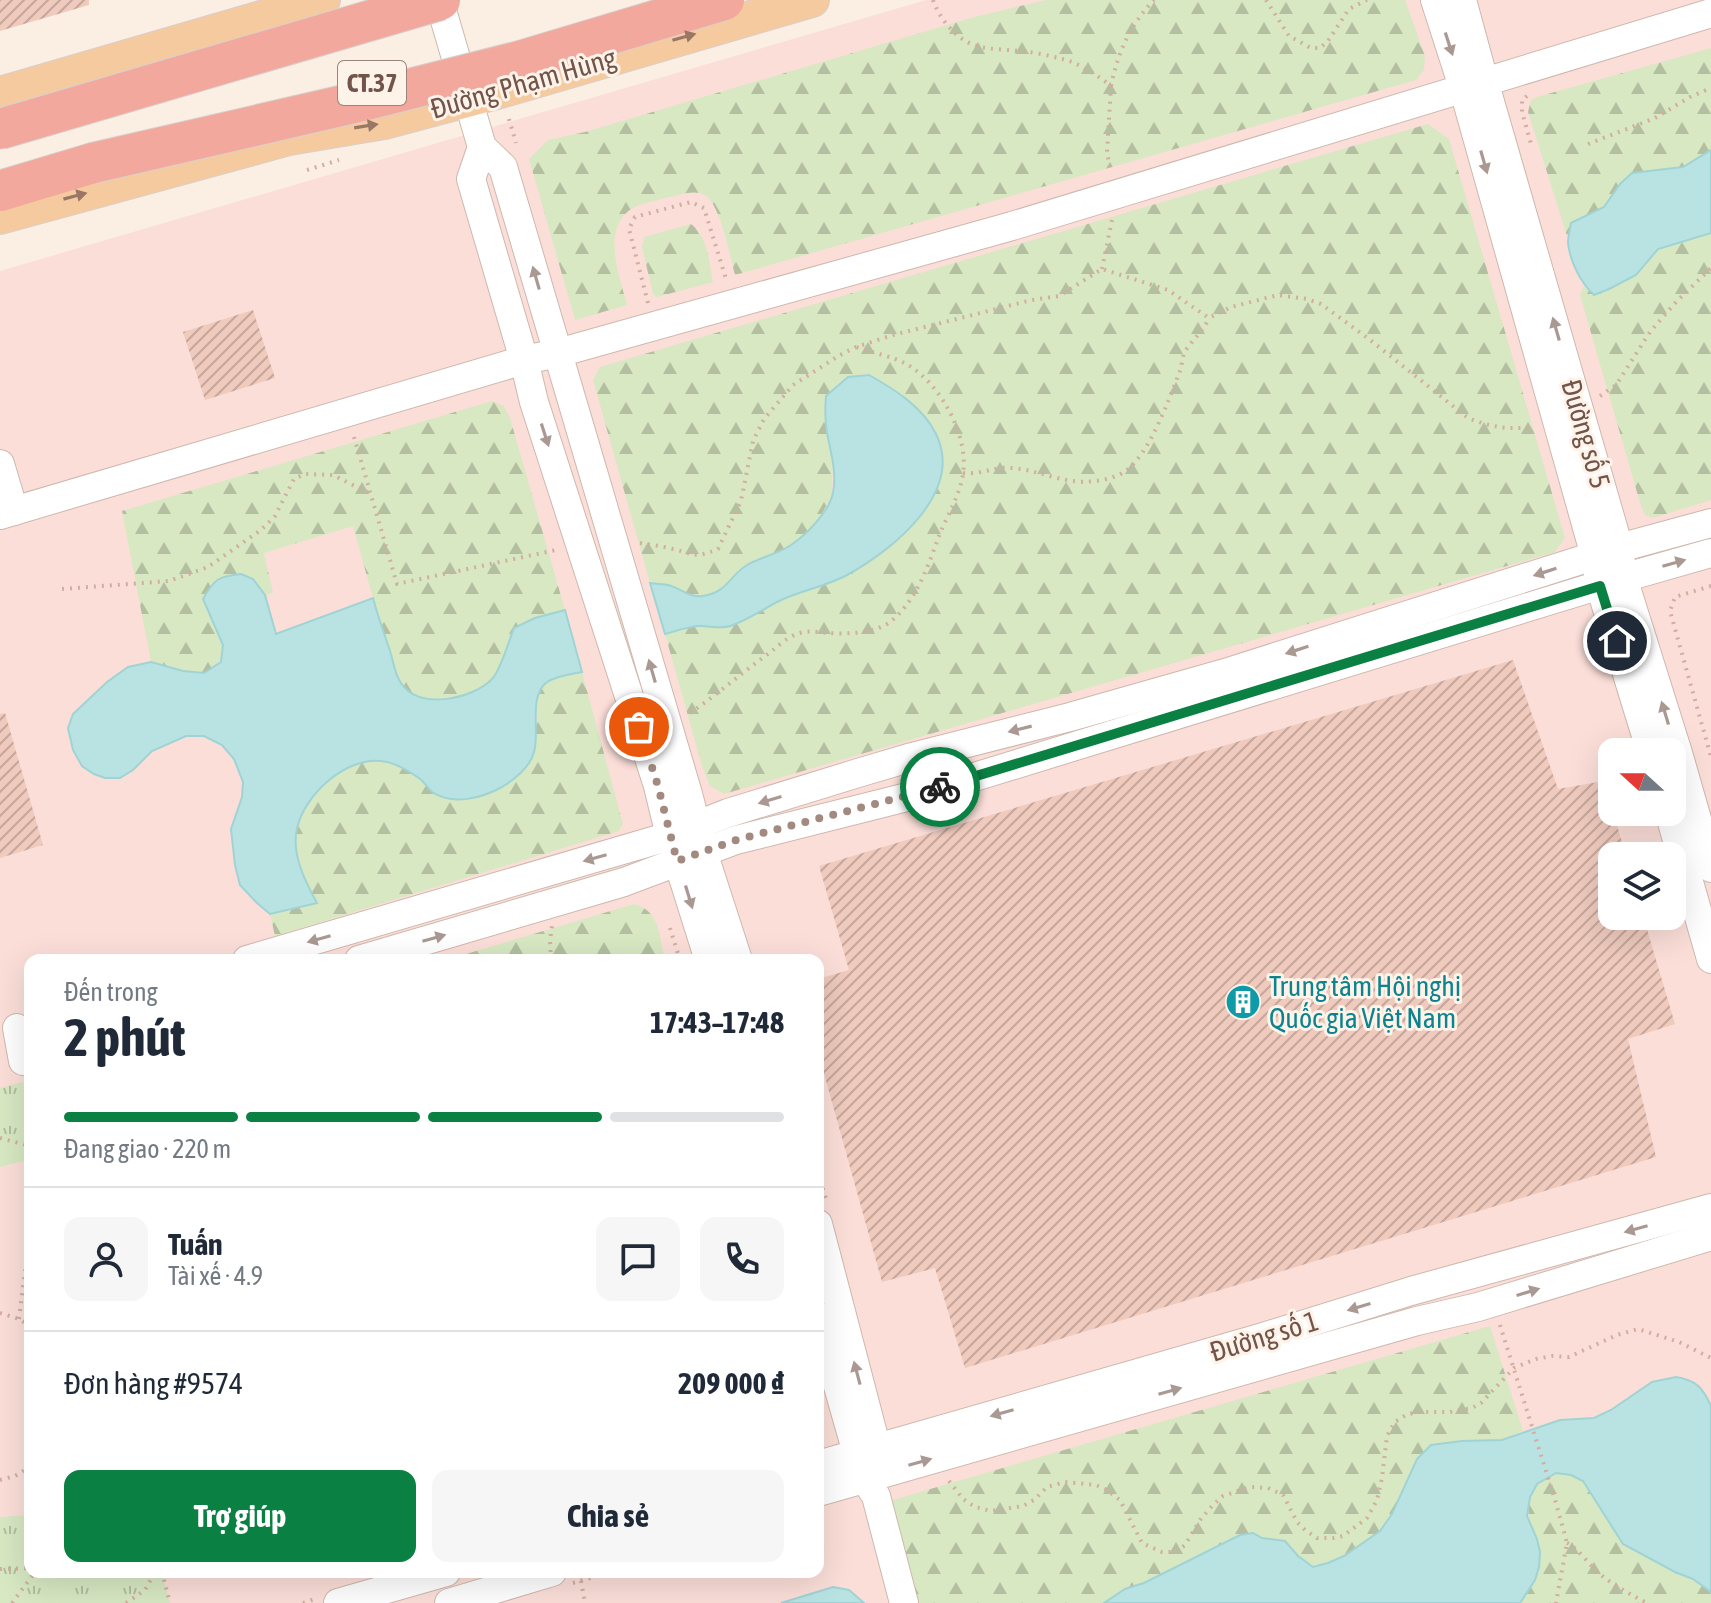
<!DOCTYPE html>
<html lang="vi">
<meta charset="utf-8">
<style>
body{margin:0;font-family:"Asap Condensed",sans-serif;background:#f6f6f7;color:#1f2937;height:100vh;display:flex;flex-direction:column;font-size:30px;white-space:nowrap}
*{box-sizing:border-box;margin:0}
p{font-size:26px;color:#747a83}
.icon{flex:none;width:44px;height:44px;fill:none;stroke:currentColor;stroke-width:2;stroke-linecap:round;stroke-linejoin:round}
.map{position:relative;flex:1;overflow:hidden}
.details{position:absolute;left:24px;top:954px;width:800px;height:624px;display:flex;flex-direction:column;background:#fff;border-radius:16px;box-shadow:0 8px 32px #0002}
.details>*{flex:none}
.needle{width:52px;rotate:291deg}
.tools{position:absolute;left:1598px;top:738px;display:grid;gap:16px}
.tools a{display:grid;place-items:center;width:88px;height:88px;border-radius:16px;background:#fff;box-shadow:0 8px 32px #0002;font-size:40px}
.pin{position:absolute;display:grid;place-items:center;width:68px;height:68px;color:#fff;margin:-34px;border:4px solid #fff;border-radius:50%;box-shadow:0 2px 8px #0007}
.courier{position:absolute;display:grid;place-items:center;width:80px;height:80px;margin:-40px;border:6px solid #0b8043;border-radius:50%;background:#fff;color:#222;box-shadow:0 2px 10px #0007}
.head em{font-style:normal;font-weight:700}
.head div{display:flex;flex-direction:column-reverse}
.head{display:flex;align-items:center;justify-content:space-between;height:136px;padding:0 40px}
h1{font-size:52px;font-weight:700;line-height:60px}
.bar{display:grid;grid-template-columns:repeat(4,1fr);gap:12px 8px;align-content:center;height:96px;padding:0 40px}
.bar i{height:10px;border-radius:6px;background:#e0e1e3}
.bar .on{background:#0b8043}
.bar p{grid-column:span 4}
.line{display:flex;align-items:center;gap:20px;padding:0 40px;border-top:2px solid #e0e1e3}
.line div{flex:1}
.round{display:grid;place-items:center;flex:none;width:84px;height:84px;border-radius:16px;background:#f6f6f7}
.action{display:flex;gap:16px;margin-top:auto;padding:16px 40px}
.action a{flex:1;height:92px;border-radius:16px;background:#0b8043;color:#fff;font-size:32px;font-weight:700;line-height:92px;text-align:center}
.action a+a{background:#f6f6f7;color:#1f2937}
.map>svg:first-child{display:block}
</style>
<div class="map">
<svg width="1711" height="1603" viewBox="0 0 1711 1603">
<defs>
<pattern id="grass-tufts" width="24" height="20" patternUnits="userSpaceOnUse" patternTransform="scale(2)"><rect width="24" height="20" fill="#d7e8c3"/><path d="M3 7l-1-3M5 7V3M7 7l1-3M15 17l-1-3M17 17v-4M19 17l1-3" fill="none" stroke="#b3bfa0"/></pattern>
<pattern id="forest-firs" width="22" height="20" patternUnits="userSpaceOnUse" patternTransform="scale(2)"><rect width="22" height="20" fill="#d7e8c3"/><path d="M5 1l3.5 6h-7zM16 11l3.5 6h-7z" fill="#b3bfa0"/></pattern>
<pattern id="building-hatch" width="6" height="6" patternUnits="userSpaceOnUse" patternTransform="scale(2)"><rect width="6" height="6" fill="#efcabd"/><path d="M-1 1l2-2M0 6l6-6M5 7l2-2" fill="none" stroke="#c6a79c"/></pattern>
</defs>
<rect width="100%" height="100%" fill="#fbefe4"/>
<path fill="#fbded8" fill-rule="evenodd" d="M926,0H1711V1603H0V271ZM1612,752H1672V812H1612ZM1612,856H1672V916H1612ZM30,960H818V1572H30Z"/>
<g fill="url(#grass-tufts)">
<polygon points="23,1082 30,1109 30,1159 0,1167 0,1088"/>
<polygon points="29,1515 30,1572 162,1572 170,1603 0,1603 0,1517"/>
</g>
<g fill="url(#forest-firs)">
<path d="M1046,0H1405L1425,56L1424,70L1416,80L735,275C730,256 721,206 705,195C694,189 680,195 669,197C659,200 648,202 639,205C598,222 619,274 627,305L575,320L529,159L548,140L585,132L974,17Z"/>
<polygon points="1711,48 1711,150 1709,152 1683,167 1632,173 1604,207 1571,223 1568,239 1528,112 1531,100 1537,97"/>
<path d="M1428,124L1449,139L1565,538L1555,552L724,794L710,786L702,766L665,634C676,631 689,626 701,626C711,626 721,629 731,626C748,620 763,608 780,600C800,591 823,587 843,577C877,560 931,517 941,479C950,441 917,403 886,384C882,382 875,377 870,375C858,372 846,378 836,385L827,432L833,457L832,495L818,521L791,546L747,565L738,572L729,584L714,593L699,597L683,592L670,585L650,583L593,380L600,367Z"/>
<path d="M691,224C708,237 709,262 713,282L657,297L653,294L642,247L644,237Z"/>
<polygon points="1711,233 1711,500 1653,518 1645,515 1641,506 1580,295 1584,286 1594,295 1609,289 1635,275 1658,249"/>
<path d="M492,401L504,406L510,418L565,610L535,618L514,628C509,640 501,670 492,679C480,692 440,705 423,699C419,698 411,693 407,690C392,677 391,651 383,634L353,526L264,553L273,593L265,595L253,579L211,619L223,645L221,662L204,673L183,671L151,662L122,511Z"/>
<path d="M582,672L623,824L619,831L275,936L270,914L317,902C312,894 305,884 301,875C297,863 295,845 297,832C300,797 345,758 380,760C400,762 420,778 433,792L480,796L502,787L524,771L534,752L538,695L546,682L565,675Z"/>
<path d="M634,904C661,911 659,937 665,960H446Z"/>
<polygon points="1490,1326 1523,1431 1502,1440 1462,1441 1431,1445 1417,1459 1392,1514 1380,1531 1344,1556 1328,1563 1314,1567 1298,1556 1285,1541 1262,1538 1253,1533 1240,1535 1144,1583 1125,1589 1104,1603 915,1603 889,1501"/>
<path d="M1556,1473L1571,1475L1582,1481L1623,1544L1675,1572L1693,1579L1711,1592V1603H1520C1531,1587 1541,1572 1540,1552C1539,1543 1535,1536 1532,1528C1526,1514 1527,1492 1540,1482C1544,1478 1551,1476 1556,1473Z"/>
</g>
<g fill="#b9e3e3" stroke="#a0d3d4" stroke-width="2">
<path d="M1711,150V233L1658,249L1636,275L1609,289L1594,295C1580,282 1570,261 1568,243C1568,236 1570,230 1571,223L1604,207L1620,184L1632,173L1683,167Z"/>
<path d="M869,375C894,389 923,407 936,434C965,493 891,551 847,575C825,587 801,590 779,601C763,609 748,620 730,626C721,629 710,626 700,626C689,626 676,631 665,634L650,583C656,584 663,584 668,585C680,588 690,598 703,596C728,592 729,576 747,565C761,557 778,554 791,545C806,535 829,512 833,493C837,473 831,453 827,433C825,421 825,409 826,396L848,377Z"/>
<path d="M241,574L253,579L265,595L276,634L373,598C377,614 383,630 388,645C394,660 394,679 407,690C427,708 474,698 492,679C501,670 509,640 514,628L535,618L565,610L582,672C572,674 556,676 547,682C528,696 540,733 534,752C530,767 515,779 502,787C482,798 453,806 432,792C428,788 424,782 420,779C409,771 395,762 381,761C346,757 305,794 297,828C291,854 305,881 317,903L270,914L257,903L240,885L235,865L231,829L242,797L243,782L234,759L222,745L204,736H186L152,751L133,770L120,778H105L94,774L82,766L73,750L68,728L73,714L107,682L128,667L151,662L183,671L204,673L221,662L223,645L203,599C214,579 219,576 241,574Z"/>
<path d="M1676,1377C1696,1380 1703,1388 1711,1406V1592L1693,1579L1675,1572L1623,1544L1583,1481L1571,1475L1556,1473L1537,1484L1530,1497L1527,1516L1537,1539L1540,1552L1539,1567L1535,1580L1520,1603H1104L1125,1589L1144,1583L1240,1535L1253,1533L1262,1538L1285,1541L1298,1556L1313,1567L1328,1563L1344,1556L1380,1531L1392,1514L1417,1459L1431,1445L1462,1441L1502,1440L1560,1420L1594,1418L1611,1410L1652,1382Z"/>
<polygon points="833,1587 849,1590 864,1603 781,1603"/>
</g>
<g fill="url(#building-hatch)">
<polygon points="0,0 89,0 89,5 0,31"/>
<polygon points="253,310 275,378 205,400 183,332"/>
<polygon points="1513,660 1558,789 1604,781 1626,856 1612,856 1612,916 1643,916 1675,1024 1628,1039 1656,1157 965,1368 935,1268 882,1282 818,1052 818,979 849,970 819,866"/>
<polygon points="5,713 43,845 0,858 0,714"/>
</g>
<g fill="none" stroke-linecap="round" stroke-linejoin="round">
<defs>
<g id="minor">
<polyline points="439,0 482,147 503,167 688,794 703,852 738,960"/>
<polyline points="1435,0 1463,87 1595,556 1600,586 1651,752"/>
<polyline points="1462,0 1484,81 1619,548 1623,578 1678,753 1711,868"/>
<polyline points="482,147 471,179 524,360 534,402 658,786 670,836 709,960"/>
<polyline points="0,464 14,511"/>
<polyline points="0,515 524,360 558,353 1012,226 1711,13"/>
<polyline points="1669,812 1711,959"/>
<polyline points="247,960 670,836 728,813 858,773 912,757 1070,717 1225,673 1619,548 1711,523"/>
<polyline points="359,960 624,882 736,840 919,794 1623,578 1711,553"/>
<polyline points="17,1028 23,1061"/>
<polyline points="818,1224 877,1449 879,1468"/>
<polyline points="818,1316 864,1478 876,1496 904,1603"/>
<polyline points="818,1465 1260,1338 1411,1291 1711,1208"/>
<polyline points="818,1492 1417,1321 1478,1307 1711,1236"/>
<polyline points="338,1603 446,1572"/>
<polyline points="449,1603 552,1572"/>
</g>
<g id="major">
<polyline points="0,94 323,0"/>
<polyline points="0,217 289,138 384,122 500,91 812,0"/>
</g>
<polyline id="highway" points="0,191 93,163"/>
</defs>
<use href="#minor" stroke="#ceb8ae" stroke-width="30"/>
<use href="#major" stroke="#d8cfcd" stroke-width="36"/>
<use href="#highway" stroke="#d8cfcd" stroke-width="42"/>
<g stroke="#d3ada0" stroke-width="4" stroke-dasharray="2 6" stroke-linecap="butt">
<path d="M933,0C939,18 956,39 974,45C988,50 1004,49 1018,51C1032,52 1048,55 1062,59C1077,62 1099,76 1111,86L1107,152L1111,173"/>
<polyline points="1266,0 1289,36 1311,48 1320,48 1328,41 1349,9 1367,0"/>
<path d="M1111,86C1118,52 1130,25 1154,0"/>
<polyline points="1527,96 1522,100 1522,112 1531,144"/>
<polyline points="509,119 516,143"/>
<polyline points="1588,144 1655,118 1690,97 1711,88"/>
<polyline points="307,170 339,160"/>
<polyline points="1102,269 1112,220"/>
<polyline points="648,303 629,229 635,217 691,202 704,208 727,282"/>
<polyline points="1600,396 1616,385 1650,332 1676,302 1711,268"/>
<polyline points="354,437 397,584 556,550"/>
<path d="M963,473C982,475 994,466 1011,468C1042,470 1062,485 1095,481C1105,480 1116,477 1124,472C1149,456 1169,399 1180,371C1182,366 1182,359 1184,353C1191,341 1203,332 1209,318"/>
<path d="M640,543C651,545 662,546 673,549C695,554 694,559 718,549L741,501L753,441L764,419L793,385L840,355L856,347L893,335L1032,300L1059,296L1102,269L1168,290L1209,318L1231,307L1278,295L1307,299L1321,304L1369,339L1468,418C1490,427 1508,430 1532,427"/>
<polyline points="1711,586 1675,597 1670,611 1711,757"/>
<polyline points="62,589 169,581 208,567 261,530 275,516 294,479 305,474 333,475 371,494"/>
<path d="M690,713C718,694 744,671 772,651C779,645 788,637 797,634C807,630 817,632 827,633C846,634 870,634 887,624C915,605 928,566 939,536C947,516 960,495 963,474C969,435 940,384 908,365C892,356 873,353 856,347"/>
<polyline points="670,928 680,960"/>
<polyline points="551,960 550,941 552,926"/>
<polyline points="0,1138 30,1146"/>
<polyline points="818,1173 827,1202"/>
<polyline points="0,1313 19,1319 30,1326"/>
<polyline points="19,1319 30,1231"/>
<polyline points="1500,1325 1556,1503 1567,1543 1556,1603"/>
<polyline points="818,1425 822,1439"/>
<polyline points="0,1480 15,1476 30,1467"/>
<polyline points="949,1481 963,1499 975,1507 991,1511 1023,1506 1034,1500 1047,1487 1065,1482 1096,1485 1105,1489 1120,1500 1142,1543 1162,1552 1176,1552 1185,1545 1200,1520 1212,1506 1223,1496 1250,1487 1268,1488 1283,1495 1297,1522 1305,1530 1317,1538 1334,1538 1343,1536 1367,1518 1377,1500 1382,1478 1387,1436 1395,1422 1406,1415 1417,1412 1450,1412 1472,1408 1481,1403 1514,1368 1536,1359 1552,1356 1569,1357 1617,1335 1638,1329 1679,1342 1711,1358"/>
<path d="M1567,1543C1578,1548 1590,1566 1601,1575C1615,1586 1631,1595 1647,1603"/>
<polyline points="0,1569 30,1568"/>
<polyline points="162,1572 170,1603"/>
<polyline points="581,1581 585,1603"/>
<polyline points="573,1583 611,1572"/>
<polyline points="12,1603 35,1572"/>
<polyline points="126,1603 145,1590 155,1572"/>
<polyline points="303,1603 315,1599"/>
</g>
<use href="#minor" stroke="#fff" stroke-width="28"/>
<use href="#major" stroke="#f6ca9f" stroke-width="34"/>
<use href="#highway" stroke="#f2a89d" stroke-width="40"/>
<defs>
<g id="highway-bridge">
<polyline points="0,129 440,0"/>
<polyline points="93,163 362,101 520,61 724,0"/>
</g>
</defs>
<use href="#highway-bridge" stroke="#d8cfcd" stroke-width="42" stroke-linecap="butt"/>
<use href="#highway-bridge" stroke="#f2a89d" stroke-width="40"/>
</g>
<defs><path id="oneway-solid" d="M-6-.8H1V-3.2L6.5 0L1 3.2V.8H-6Z" transform="scale(2)"/></defs>
<g fill="#9a7764">
<use href="#oneway-solid" transform="translate(684 37) rotate(-16)"/>
<use href="#oneway-solid" transform="translate(366 126) rotate(-9)"/>
<use href="#oneway-solid" transform="translate(75 196) rotate(-15)"/>
</g>
<g fill="#aa9893">
<use href="#oneway-solid" transform="translate(1449 44) rotate(72)"/>
<use href="#oneway-solid" transform="translate(1484 162) rotate(74)"/>
<use href="#oneway-solid" transform="translate(536 278) rotate(-106)"/>
<use href="#oneway-solid" transform="translate(1556 329) rotate(-106)"/>
<use href="#oneway-solid" transform="translate(545 435) rotate(72)"/>
<use href="#oneway-solid" transform="translate(1674 563) rotate(-16)"/>
<use href="#oneway-solid" transform="translate(1545 572) rotate(162)"/>
<use href="#oneway-solid" transform="translate(1297 650) rotate(162)"/>
<use href="#oneway-solid" transform="translate(652 671) rotate(-106)"/>
<use href="#oneway-solid" transform="translate(1665 713) rotate(-107)"/>
<use href="#oneway-solid" transform="translate(1020 729) rotate(166)"/>
<use href="#oneway-solid" transform="translate(770 800) rotate(163)"/>
<use href="#oneway-solid" transform="translate(595 858) rotate(164)"/>
<use href="#oneway-solid" transform="translate(689 897) rotate(73)"/>
<use href="#oneway-solid" transform="translate(434 938) rotate(-16)"/>
<use href="#oneway-solid" transform="translate(319 939) rotate(164)"/>
<use href="#oneway-solid" transform="translate(1636 1229) rotate(164)"/>
<use href="#oneway-solid" transform="translate(1528 1292) rotate(-17)"/>
<use href="#oneway-solid" transform="translate(1359 1307) rotate(163)"/>
<use href="#oneway-solid" transform="translate(857 1373) rotate(-105)"/>
<use href="#oneway-solid" transform="translate(1170 1391) rotate(-16)"/>
<use href="#oneway-solid" transform="translate(1002 1413) rotate(164)"/>
<use href="#oneway-solid" transform="translate(920 1462) rotate(-16)"/>
</g>
<g fill="none" stroke-linecap="round" stroke-linejoin="round">
<polyline stroke="#a28a81" stroke-width="8" stroke-dasharray="0 14.4" points="639,727 658,786 677,861 736,840 940,787"/>
<polyline stroke="#0b8043" stroke-width="10" points="940,787 1600,586 1617,641"/>
</g>
<defs>
<symbol id="building-disc" viewBox="-11 -11 22 22"><circle r="9.5" fill="#0f9aa8" stroke="#fef3e9"/><path d="M-4-6H4V6H1V3H-1V6H-4ZM-2.5-4.3h1.7v1.8h-1.7ZM.8-4.3h1.7v1.8H.8ZM-2.5-1h1.7V.8h-1.7ZM.8-1h1.7V.8H.8Z" fill="#fff"/></symbol>
</defs>
<g fill-rule="evenodd">
<use href="#building-disc" x="1223" y="982" width="40" height="40"/>
</g>
<g text-anchor="middle" dominant-baseline="central" stroke-width="6" stroke-linejoin="round" paint-order="stroke">
<rect fill="#fef3e9" stroke="#9c847a" stroke-width="2" x="338" y="61" width="68" height="44" rx="6"/>
<g font-size="26" font-weight="bold" fill="#72544b">
<text x="372" y="83">CT.37</text>
</g>
<g font-size="28" fill="#72544b" stroke="#fef3e9">
<text transform="translate(523 83) rotate(-16)">Đường Phạm Hùng</text>
<text transform="translate(1586 434) rotate(74)">Đường số 5</text>
<text transform="translate(1264 1336) rotate(-17)">Đường số 1</text>
</g>
<g font-size="28" fill="#0d838f" stroke="#fef3e9" text-anchor="start">
<text x="1269" y="986">Trung tâm Hội nghị<tspan x="1269" dy="32">Quốc gia Việt Nam</tspan></text>
</g>
</g>
</svg>
<div class="tools">
<a><svg class="needle" viewBox="-14 -14 28 28"><path d="M0-13l5 13h-10z" fill="#e53935"/><path d="M0 13l5-13h-10z" fill="#747a83"/></svg></a>
<a><svg class="icon" aria-label="layers" viewBox="0 0 24 24"><path d="M12 4l9 5-9 5-9-5zM3 14l9 5 9-5"/></svg></a>
</div>
<div class="pin" style="left:639px;top:727px;background:#ea580c"><svg class="icon" aria-label="bag" viewBox="0 0 24 24"><path d="M5 8h14l-1 12H6zM9 8a3 3 0 0 1 6 0"/></svg></div>
<div class="pin" style="left:1617px;top:641px;background:#1f2937"><svg class="icon" aria-label="home" viewBox="0 0 24 24"><path d="M3 11l9-7 9 7M6 9v11h12V9"/></svg></div>
<div class="courier" style="left:940px;top:787px"><svg class="icon" aria-label="bike" viewBox="0 0 24 24"><circle cx="6" cy="16" r="4"/><circle cx="18" cy="16" r="4"/><path d="M6 16l4-8h5l3 8M10 8l3 8H6M13 5h3"/></svg></div>
<section class="details">
<div class="head"><div><h1>2 phút</h1><p>Đến trong</p></div><em>17:43–17:48</em></div>
<div class="bar"><i class="on"></i><i class="on"></i><i class="on"></i><i></i><p>Đang giao · 220 m</p></div>
<div class="line" style="height:144px"><a class="round"><svg class="icon" aria-label="person" viewBox="0 0 24 24"><circle cx="12" cy="8" r="4"/><path d="M4 21q1-7 8-7t8 7"/></svg></a><div><b>Tuấn</b><p>Tài xế · 4.9</p></div><a class="round"><svg class="icon" aria-label="chat" viewBox="0 0 24 24"><path d="M4 5h16v11H9l-5 4z"/></svg></a><a class="round"><svg class="icon" aria-label="phone" viewBox="0 0 24 24"><path d="M5 4h4l2 5-3 2q2 4 5 5l2-3 5 2v4C11 20 4 13 5 4z"/></svg></a></div>
<div class="line" style="height:104px"><div>Đơn hàng #9574</div><b>209 000 ₫</b></div>
<div class="action"><a>Trợ giúp</a><a>Chia sẻ</a></div>
</section>
</div>
